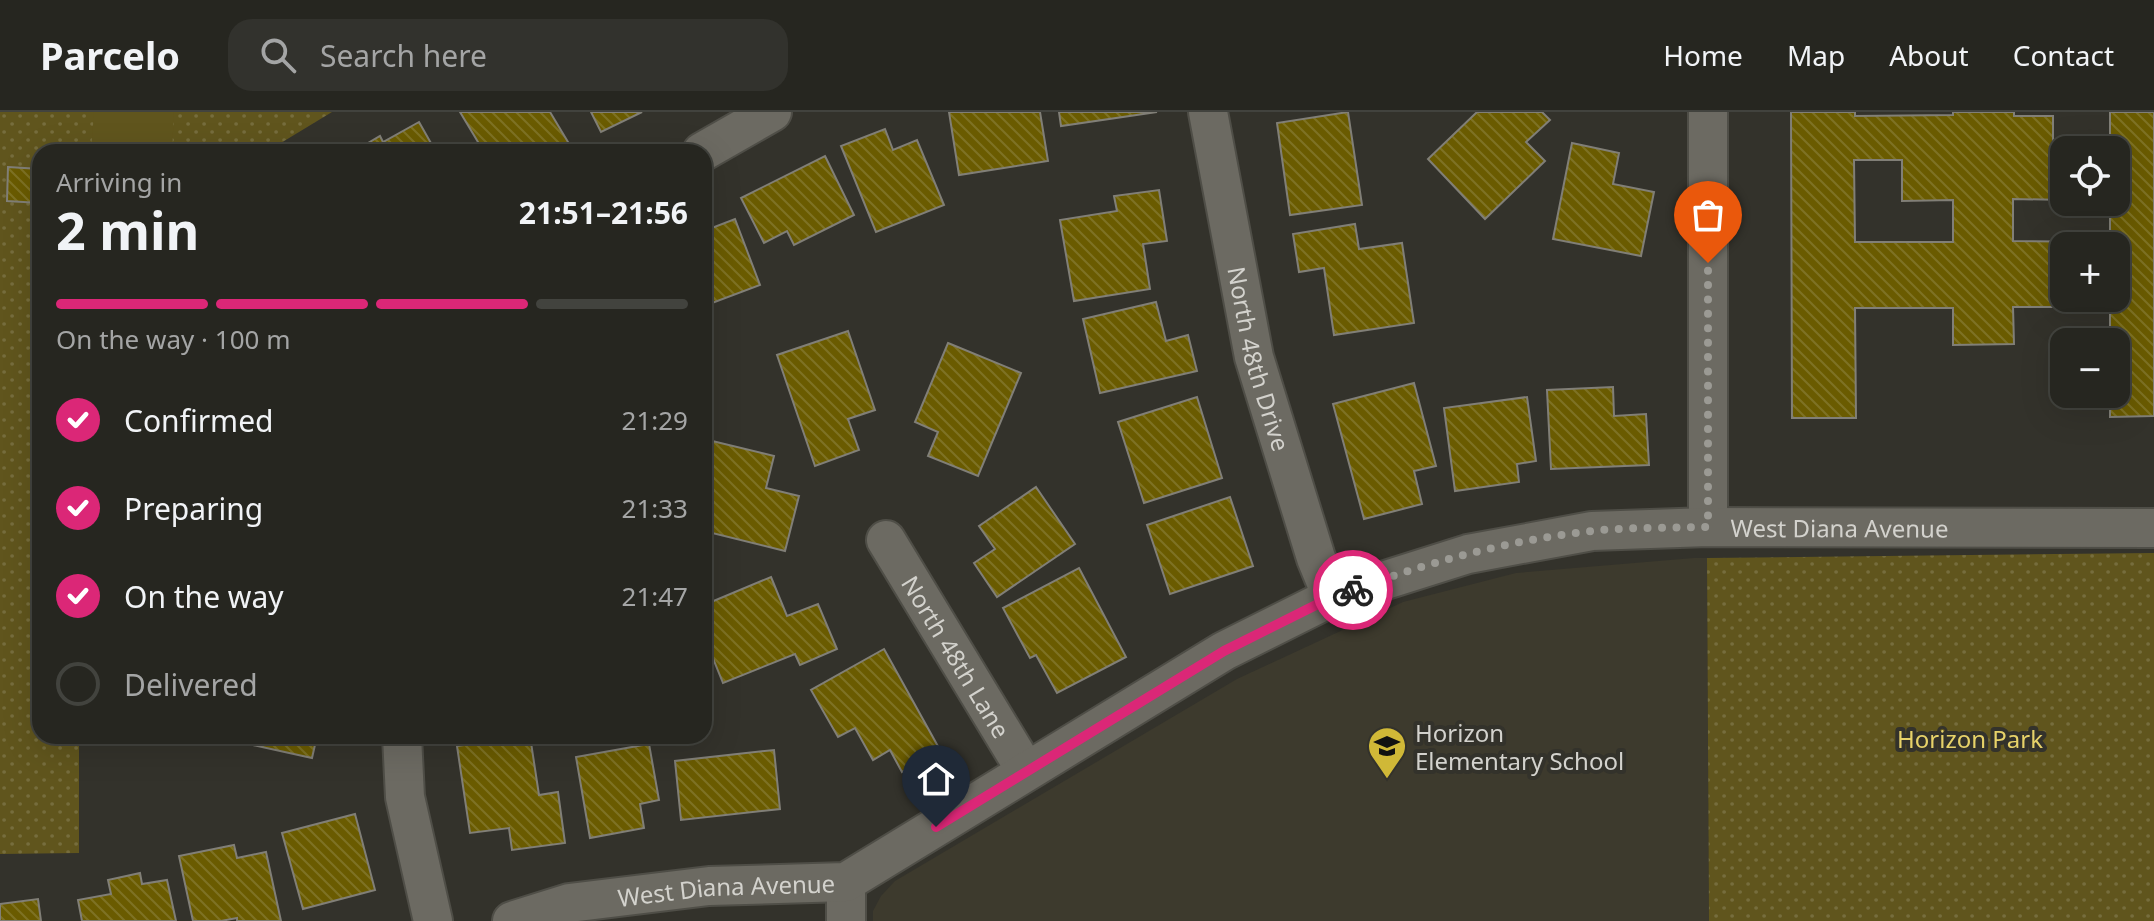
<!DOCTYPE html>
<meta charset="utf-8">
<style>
body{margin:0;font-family:"Noto Sans",sans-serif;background:#32322d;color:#f1f3f6;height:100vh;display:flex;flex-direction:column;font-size:30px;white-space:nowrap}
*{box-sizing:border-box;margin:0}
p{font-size:26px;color:#a4a5a5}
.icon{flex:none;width:44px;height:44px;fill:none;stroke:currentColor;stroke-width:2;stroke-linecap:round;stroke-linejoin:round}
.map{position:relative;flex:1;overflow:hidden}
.drawer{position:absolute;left:32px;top:32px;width:680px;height:600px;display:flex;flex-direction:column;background:#262620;border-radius:24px;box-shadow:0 8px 32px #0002,0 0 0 2px #42433e}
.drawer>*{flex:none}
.controls{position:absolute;left:2050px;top:24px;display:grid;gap:16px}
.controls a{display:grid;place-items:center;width:80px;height:80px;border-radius:16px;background:#262620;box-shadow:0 8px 32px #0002,0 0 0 2px #42433e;font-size:40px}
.pin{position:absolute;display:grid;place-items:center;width:68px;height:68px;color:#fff;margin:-82px -34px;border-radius:50% 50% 50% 0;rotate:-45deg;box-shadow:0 0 8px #0007}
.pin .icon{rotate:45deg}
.courier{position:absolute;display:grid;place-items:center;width:80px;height:80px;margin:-40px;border:6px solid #db2777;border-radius:50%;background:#fff;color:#222;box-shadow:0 2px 10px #0007}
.overview em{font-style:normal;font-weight:700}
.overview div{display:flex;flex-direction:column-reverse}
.overview{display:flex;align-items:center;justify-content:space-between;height:136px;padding:0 24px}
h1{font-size:52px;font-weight:700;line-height:60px}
.bar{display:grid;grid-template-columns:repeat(4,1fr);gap:12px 8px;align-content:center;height:96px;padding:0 24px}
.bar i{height:10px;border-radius:6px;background:#42433e}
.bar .on{background:#db2777}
.bar p{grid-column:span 4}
ol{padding:0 24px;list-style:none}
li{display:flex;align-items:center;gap:24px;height:88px}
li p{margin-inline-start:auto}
li .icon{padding:8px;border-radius:50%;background:#db2777;color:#fff;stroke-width:4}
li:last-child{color:#a4a5a5}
li i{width:44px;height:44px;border:4px solid #42433e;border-radius:50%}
header{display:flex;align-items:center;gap:48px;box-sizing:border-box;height:112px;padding:0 40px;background:#262620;border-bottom:2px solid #42433e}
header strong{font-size:38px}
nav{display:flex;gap:44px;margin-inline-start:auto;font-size:28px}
.search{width:560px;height:72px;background:#32322d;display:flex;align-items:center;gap:20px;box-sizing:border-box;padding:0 28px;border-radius:24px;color:#a4a5a5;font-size:30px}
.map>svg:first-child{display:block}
</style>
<header>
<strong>Parcelo</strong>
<div class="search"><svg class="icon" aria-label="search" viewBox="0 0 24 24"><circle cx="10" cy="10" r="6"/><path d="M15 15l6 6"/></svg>Search here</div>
<nav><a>Home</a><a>Map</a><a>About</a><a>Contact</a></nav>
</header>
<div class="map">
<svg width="2154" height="809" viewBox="0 0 2154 809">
<defs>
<pattern id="park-dots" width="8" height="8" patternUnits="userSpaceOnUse" patternTransform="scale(2)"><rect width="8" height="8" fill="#60551d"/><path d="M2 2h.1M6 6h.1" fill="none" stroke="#766d3d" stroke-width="1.8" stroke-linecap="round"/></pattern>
<pattern id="building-back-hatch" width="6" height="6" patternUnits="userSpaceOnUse" patternTransform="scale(2)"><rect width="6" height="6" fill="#6a5b00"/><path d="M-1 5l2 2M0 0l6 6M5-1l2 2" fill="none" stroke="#7e7224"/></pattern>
</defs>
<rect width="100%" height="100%" fill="#33322b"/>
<polygon fill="#3d3a2d" points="1694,446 1707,446 1709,809 873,809 873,799 881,784 895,769 1237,567 1403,490 1516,461"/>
<g fill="url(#park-dots)">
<polygon points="0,0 332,0 266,40 40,40 40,624 79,624 79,741 0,742"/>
<polygon points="2154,441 2154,809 1709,809 1707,446"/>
</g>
<polygon fill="#60551d" points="94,0 174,0 172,40 91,40"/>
<g fill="url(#building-back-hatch)" stroke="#817f77" stroke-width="2" fill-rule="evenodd">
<polygon points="460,0 550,0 574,40 484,40"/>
<polygon points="591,0 642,0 601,20"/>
<polygon points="949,0 1040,0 1048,49 959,63"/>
<polygon points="1059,0 1157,0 1061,14"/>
<polygon points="1348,0 1362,93 1290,103 1277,11"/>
<polygon points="1477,0 1542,0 1550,8 1526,30 1545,49 1485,107 1428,47"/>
<path d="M1791,0H1855V4L1953,3V0H2014V4H2053V35L2110,33V0H2154V304L2110,305V282H2116V230H2110V195H2013L2014,232L1953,233V196H1855L1856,306H1792ZM2064,38H2116V90H2110V130L2013,129V87L2064,88ZM1854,48H1902V89L1953,88V130H1855ZM2064,134H2116V186H2064Z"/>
<polygon points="419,10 436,40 353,40 380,24 383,30"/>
<polygon points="885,17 893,38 917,28 944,93 876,120 841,34"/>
<polygon points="1572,31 1619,41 1613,72 1654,80 1641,144 1553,127"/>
<polygon points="825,44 854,103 794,133 787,119 764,131 741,86"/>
<polygon points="8,55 40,57 40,91 7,89"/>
<polygon points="1159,78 1167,129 1143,132 1150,177 1074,189 1060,108 1117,99 1114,84"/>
<polygon points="735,107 760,173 704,194 704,119"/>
<polygon points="1355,112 1359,137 1402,131 1414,211 1334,223 1324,156 1299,160 1293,122"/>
<polygon points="1156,190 1166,229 1188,223 1197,259 1100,281 1083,207"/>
<polygon points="848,219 875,298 848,307 859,338 815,354 777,243"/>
<polygon points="948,231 1021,261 978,364 928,344 938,320 915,310"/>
<polygon points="1414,271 1436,354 1414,359 1422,392 1364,407 1333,292"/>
<polygon points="1613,275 1614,304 1646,302 1649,353 1551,357 1547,278"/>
<polygon points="1197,285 1222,366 1144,391 1118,310"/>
<polygon points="1527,285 1536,349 1517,352 1519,370 1455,379 1444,296"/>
<polygon points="704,327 774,344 766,376 799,384 785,439 704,419"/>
<polygon points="1036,375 1075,432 997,485 974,451 995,437 979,414"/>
<polygon points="1230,385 1253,454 1170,482 1147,413"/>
<polygon points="1079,456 1126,545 1057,581 1036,543 1030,546 1003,496"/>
<polygon points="771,465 787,504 818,492 837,537 800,553 795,542 723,571 704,524 704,493"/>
<polygon points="884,537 940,638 902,660 890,638 873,648 855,616 838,625 811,578"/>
<polygon points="231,624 317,624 312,646 230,628"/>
<polygon points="530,624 539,683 558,680 565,731 512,738 509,716 470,721 457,634"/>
<polygon points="649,632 659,688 640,692 644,716 590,726 576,645"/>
<polygon points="774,638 780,697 681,708 675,649"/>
<polygon points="355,702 375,778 303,797 282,721"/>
<polygon points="234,733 237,746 266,740 281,809 237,809 237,806 221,809 193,809 179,744"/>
<polygon points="140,761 142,772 167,768 176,809 82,809 78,788 111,782 108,768"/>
<polygon points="38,787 41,809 0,809 0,792"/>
</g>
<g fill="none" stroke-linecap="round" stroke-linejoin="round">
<defs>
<g id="street">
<path id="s1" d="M1208,0L1254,245L1316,446L1332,485"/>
<polyline points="1708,0 1708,415"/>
<polyline points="702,40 772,0"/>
<path id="s2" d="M886,428L1026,659"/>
<polyline points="402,624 405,685 433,809"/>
<polyline points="846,770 846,809"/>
<path id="s3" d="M512,809L569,791L709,774L846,770L1224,539L1332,485L1468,442L1592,419L1708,415L2154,416"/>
</g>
</defs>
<use href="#street" stroke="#4f4e47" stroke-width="42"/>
<use href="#street" stroke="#6c6a62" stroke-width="38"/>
</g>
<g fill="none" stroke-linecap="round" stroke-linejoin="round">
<path stroke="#9b9a94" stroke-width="8" stroke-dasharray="0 14.4" d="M1353,478C1429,450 1510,428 1592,419C1630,415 1670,416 1708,415V151"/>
<polyline stroke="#db2777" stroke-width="10" points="936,715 1224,539 1332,485 1353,478"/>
</g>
<defs>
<symbol id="school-pin" viewBox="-11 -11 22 30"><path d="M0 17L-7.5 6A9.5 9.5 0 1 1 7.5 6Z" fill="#d0b837" stroke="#33322b"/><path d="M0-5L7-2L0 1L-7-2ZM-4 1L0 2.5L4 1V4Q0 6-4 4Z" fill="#111"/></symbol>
</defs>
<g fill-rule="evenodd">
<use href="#school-pin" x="1365" y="612" width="44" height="60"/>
</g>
<g text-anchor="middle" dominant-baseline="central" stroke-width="8" stroke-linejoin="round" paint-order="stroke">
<g font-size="24" fill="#d3d2cd" stroke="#33322b">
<text stroke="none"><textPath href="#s1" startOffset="252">North 48th Drive</textPath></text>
<text stroke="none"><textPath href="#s3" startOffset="1418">West Diana Avenue</textPath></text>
<text stroke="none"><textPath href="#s2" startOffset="136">North 48th Lane</textPath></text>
<text stroke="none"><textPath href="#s3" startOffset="218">West Diana Avenue</textPath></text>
</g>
<g font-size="24" fill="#d3d2cd" stroke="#33322b" text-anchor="start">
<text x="1415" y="620">Horizon<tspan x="1415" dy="28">Elementary School</tspan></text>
</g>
<g font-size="24" fill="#e7d269" stroke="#33322b">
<text x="1970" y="626">Horizon Park</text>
</g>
</g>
</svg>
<div class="controls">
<a><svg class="icon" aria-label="locate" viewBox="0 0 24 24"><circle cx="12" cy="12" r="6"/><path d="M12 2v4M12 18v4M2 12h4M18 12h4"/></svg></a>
<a>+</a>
<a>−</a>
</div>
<div class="pin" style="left:1708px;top:151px;background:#ea580c"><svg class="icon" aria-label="bag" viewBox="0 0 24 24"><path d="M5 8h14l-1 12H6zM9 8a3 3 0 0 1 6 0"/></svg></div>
<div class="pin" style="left:936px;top:715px;background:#1f2937"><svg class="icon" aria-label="home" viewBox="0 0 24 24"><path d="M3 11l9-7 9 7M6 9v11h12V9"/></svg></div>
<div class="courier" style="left:1353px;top:478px"><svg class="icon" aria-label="bike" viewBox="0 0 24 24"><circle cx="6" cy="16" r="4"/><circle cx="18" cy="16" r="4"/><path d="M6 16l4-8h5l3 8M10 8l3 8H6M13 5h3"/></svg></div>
<section class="drawer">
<div class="overview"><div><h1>2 min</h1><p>Arriving in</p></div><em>21:51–21:56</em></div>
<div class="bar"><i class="on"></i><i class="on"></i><i class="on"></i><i></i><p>On the way · 100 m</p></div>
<ol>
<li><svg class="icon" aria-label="check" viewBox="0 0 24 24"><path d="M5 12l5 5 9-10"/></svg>Confirmed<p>21:29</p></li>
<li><svg class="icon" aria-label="check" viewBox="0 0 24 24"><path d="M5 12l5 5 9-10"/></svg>Preparing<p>21:33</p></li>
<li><svg class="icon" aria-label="check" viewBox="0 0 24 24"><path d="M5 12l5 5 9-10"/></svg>On the way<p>21:47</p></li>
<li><i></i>Delivered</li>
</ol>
</section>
</div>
